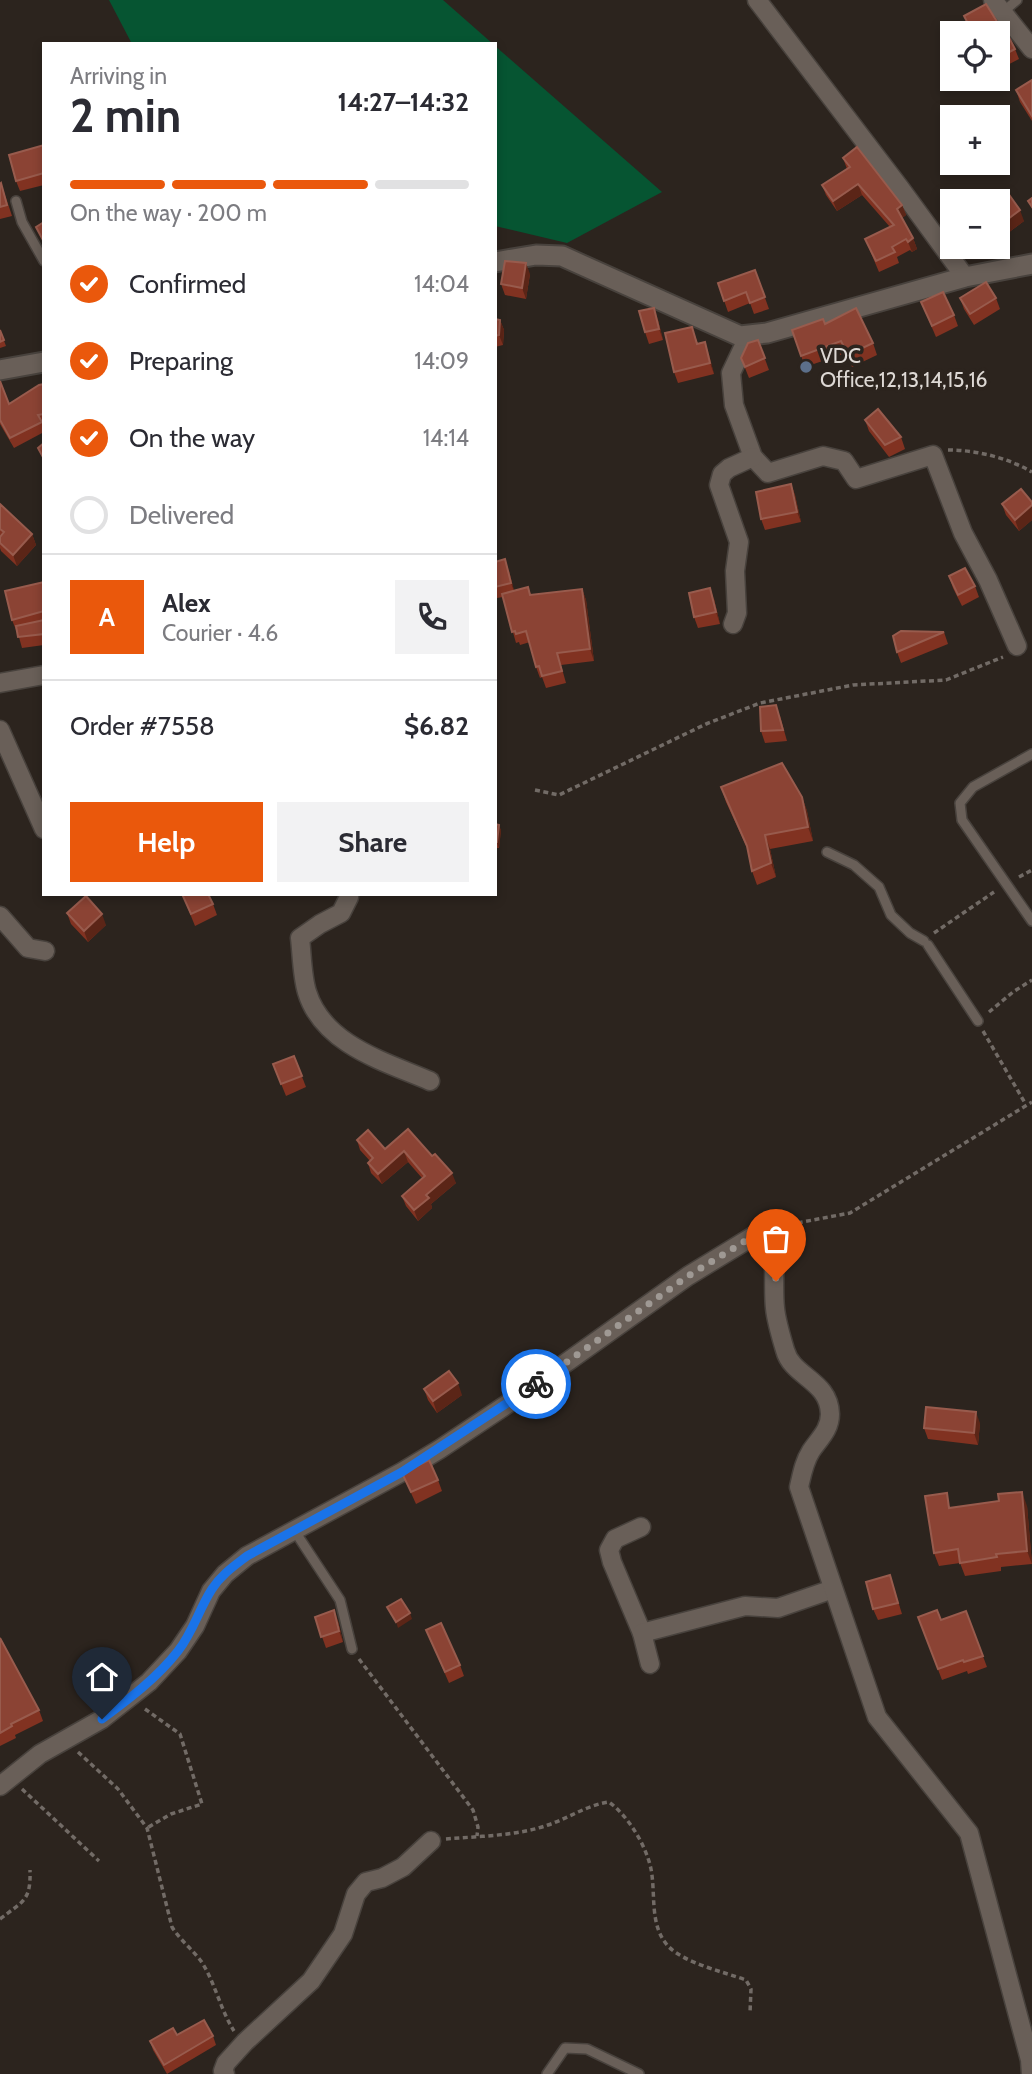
<!DOCTYPE html>
<meta charset="utf-8">
<style>
body{margin:0;font-family:Cabin,sans-serif;background:#f2f2f3;color:#2b2b33;height:100vh;display:flex;flex-direction:column;font-size:26px;white-space:nowrap}
*{box-sizing:border-box;margin:0}
p{font-size:23px;color:#7c7c81}
.icon{flex:none;width:38px;height:38px;fill:none;stroke:currentColor;stroke-width:2;stroke-linecap:round;stroke-linejoin:round}
.map{position:relative;flex:1;overflow:hidden}
.details{position:absolute;left:42px;top:42px;width:455px;height:854px;display:flex;flex-direction:column;background:#fff;border-radius:0px;box-shadow:0 4px 10px #0003}
.details>*{flex:none}
.tools{position:absolute;left:940px;top:21px;display:grid;gap:14px}
.tools a{display:grid;place-items:center;width:70px;height:70px;border-radius:0px;background:#fff;box-shadow:0 4px 10px #0003;font-size:35px}
.pin{position:absolute;display:grid;place-items:center;width:60px;height:60px;color:#fff;margin:-72px -30px;border-radius:50% 50% 50% 0;rotate:-45deg;box-shadow:0 0 7px #0007}
.pin .icon{rotate:45deg}
.courier{position:absolute;display:grid;place-items:center;width:70px;height:70px;margin:-35px;border:5px solid #1a73e8;border-radius:50%;background:#fff;color:#222;box-shadow:0 2px 9px #0007}
.summary em{font-style:normal;font-weight:700}
.summary div{display:flex;flex-direction:column-reverse}
.summary{display:flex;align-items:center;justify-content:space-between;height:119px;padding:0 28px}
h1{font-size:46px;font-weight:700;line-height:52px}
.bar{display:grid;grid-template-columns:repeat(4,1fr);gap:10px 7px;align-content:center;height:84px;padding:0 28px}
.bar i{height:9px;border-radius:5px;background:#e1e1e2}
.bar .current{background:#ea580c}
.bar p{grid-column:span 4}
.line{display:flex;align-items:center;gap:18px;padding:0 28px;border-top:2px solid #e1e1e2}
.line div{flex:1}
.round{display:grid;place-items:center;flex:none;width:74px;height:74px;border-radius:0px;background:#f2f2f3}
ol{padding:0 28px;list-style:none}
li{display:flex;align-items:center;gap:21px;height:77px}
li p{margin-inline-start:auto}
li .icon{padding:7px;border-radius:50%;background:#ea580c;color:#fff;stroke-width:4}
li:last-child{color:#7c7c81}
li i{width:38px;height:38px;border:4px solid #e1e1e2;border-radius:50%}
.cta{display:flex;gap:14px;margin-top:auto;padding:14px 28px}
.cta a{flex:1;height:80px;border-radius:0px;background:#ea580c;color:#fff;font-size:28px;font-weight:700;line-height:80px;text-align:center}
.cta a+a{background:#f2f2f3;color:#2b2b33}
.map>svg:first-child{display:block}
</style>
<div class="map">
<svg width="1032" height="2074" viewBox="0 0 1032 2074">
<rect width="100%" height="100%" fill="#2c241e"/>
<g fill="#065532">
<polygon points="109,0 443,0 493,44 132,44"/>
<polygon points="495,46 662,192 567,243 495,226"/>
</g>
<g fill="none" stroke-linecap="round" stroke-linejoin="round">
<defs>
<g id="service">
<polyline points="1003,12 1017,0"/>
<polyline points="16,201 22,222 44,261"/>
<polyline points="1032,754 973,787 960,803 962,820 1032,921"/>
<polyline points="827,852 854,865 879,887 891,915 910,933 924,941"/>
<polyline points="928,945 978,1021"/>
<polyline points="294,1530 340,1600 352,1649"/>
<polyline points="547,2074 565,2048 587,2049 639,2074"/>
</g>
<g id="minor">
<polyline points="757,0 900,188 965,277"/>
<polyline points="993,0 1032,49"/>
<polyline points="749,335 731,373 734,405 753,457 768,473 823,456 844,461 856,479 933,455 963,533 988,580 1017,646"/>
<polyline points="733,624 737,613 735,571 739,542 719,485 722,474 729,468 753,457"/>
<polyline points="0,683 44,675"/>
<polyline points="0,730 44,829"/>
<path d="M348,894L349,897L341,913L320,924L300,938C302,955 302,976 307,992C323,1045 386,1062 430,1081"/>
<polyline points="0,916 28,948 45,951"/>
<polyline points="641,1527 615,1539 609,1550 612,1562 642,1633"/>
<polyline points="650,1664 642,1633 745,1606 778,1608 833,1589"/>
<path d="M0,1786L40,1754L102,1719L149,1682L178,1651L195,1626L211,1591L225,1574L247,1556L402,1472L440,1449L515,1399L688,1276L765,1229C779,1258 772,1279 775,1308C776,1319 782,1340 785,1350C792,1377 829,1380 830,1414C830,1430 819,1439 811,1451C804,1462 802,1474 799,1487L877,1717L969,1833L1030,2060L1031,2074"/>
<polyline points="225,2074 223,2071 226,2063 245,2042 311,1981 343,1934 356,1894 366,1882 382,1878 403,1867 431,1841"/>
</g>
<g id="secondary">
<polyline points="495,262 536,255 562,256 740,336 767,333 965,277 1032,264"/>
<polyline points="0,370 44,362"/>
</g>
</defs>
<use href="#service" stroke="#48423d" stroke-width="12"/>
<use href="#minor" stroke="#48423d" stroke-width="21"/>
<use href="#secondary" stroke="#48423d" stroke-width="23"/>
<g stroke="#726b66" stroke-width="3.5" stroke-dasharray="5 3.5" stroke-linecap="butt">
<path d="M948,450C977,450 1008,458 1032,472"/>
<polyline points="535,790 559,795 706,724 760,703 853,685 946,680 1003,657"/>
<polyline points="1019,877 1032,870"/>
<polyline points="934,933 994,892"/>
<polyline points="989,1012 1013,992 1032,980"/>
<polyline points="983,1031 1025,1103"/>
<polyline points="781,1226 850,1213 1032,1102"/>
<polyline points="359,1659 473,1810 478,1827 477,1836"/>
<polyline points="145,1709 180,1734 202,1804 171,1814 147,1828"/>
<path d="M78,1752L118,1789L147,1828L172,1927C180,1940 192,1949 201,1961C215,1982 220,2009 234,2031"/>
<polyline points="22,1789 99,1861"/>
<path d="M446,1839C480,1836 517,1836 548,1825C569,1818 587,1805 609,1802C628,1816 646,1845 651,1869C656,1895 649,1925 668,1946C684,1963 724,1972 746,1980L751,1989L750,2013"/>
<path d="M0,1919C23,1901 31,1901 30,1870"/>
</g>
<use href="#service" stroke="#695f58" stroke-width="9"/>
<use href="#minor" stroke="#695f58" stroke-width="18"/>
<use href="#secondary" stroke="#695f58" stroke-width="19"/>
</g>
<g fill="#813221">
<polygon points="964,16 1001,28 1015,49 1019,59 998,70 998,33 971,33"/>
<polygon points="954,79 981,79 961,89"/>
<polygon points="1032,80 1032,121 1020,102 1016,90"/>
<polygon points="44,145 44,185 20,191 16,181"/>
<polygon points="843,158 902,205 906,215 902,218 913,238 917,249 912,252 910,250 897,257 899,263 879,272 865,239 890,227 862,195 837,211 826,195 822,185 847,169"/>
<polygon points="1,183 12,216 0,219 0,184"/>
<polygon points="998,205 1024,221 1004,236 998,227"/>
<polygon points="755,270 769,309 754,314 750,303 728,312 718,283"/>
<polygon points="530,274 526,299 505,295 501,284"/>
<polygon points="960,298 996,298 1000,309 974,325 964,309"/>
<polygon points="921,302 954,315 958,326 936,337"/>
<polygon points="495,319 500,320 504,330 503,345 495,347"/>
<polygon points="658,320 663,340 649,344 645,332"/>
<polygon points="825,324 873,343 877,355 852,367 846,353 805,367 792,330"/>
<polygon points="692,327 698,344 705,342 714,374 678,383 674,372"/>
<polygon points="0,330 6,346 0,348"/>
<polygon points="758,340 769,370 749,378 741,358"/>
<polygon points="0,381 9,404 44,384 44,424 43,424 44,432 14,448 0,424"/>
<polygon points="865,420 901,437 905,449 889,457 869,431"/>
<polygon points="791,484 795,495 801,522 765,530 761,519"/>
<polygon points="1032,502 1032,520 1019,531 1006,515 1002,504"/>
<polygon points="0,504 32,534 36,545 17,566 1,551 0,548"/>
<polygon points="495,562 509,571 514,591 528,587 531,595 582,589 586,600 594,661 561,665 566,683 546,688 542,677 540,678 536,667 530,642 520,645 519,642 516,643 503,597 497,598 495,593"/>
<polygon points="949,576 975,586 979,597 962,606 953,588"/>
<polygon points="44,582 44,645 22,648 17,630 16,630 12,620"/>
<polygon points="714,599 720,624 698,628 694,617"/>
<polygon points="944,632 948,644 901,663 897,652"/>
<polygon points="780,716 787,741 765,743 761,731"/>
<polygon points="721,787 802,797 807,811 813,841 770,849 776,877 757,885 752,871 748,850 726,802"/>
<polygon points="495,824 501,830 499,848 495,848"/>
<polygon points="182,894 213,904 217,915 195,926"/>
<polygon points="67,913 106,925 88,942 71,924"/>
<polygon points="294,1056 306,1087 286,1096 273,1064"/>
<polygon points="408,1129 456,1183 431,1204 432,1208 418,1221 406,1206 402,1196 422,1178 408,1162 382,1184 371,1173 368,1163 370,1161 360,1150 357,1140 385,1149"/>
<polygon points="424,1389 462,1395 437,1413 428,1400"/>
<polygon points="980,1423 978,1445 928,1439 924,1428"/>
<polygon points="402,1473 438,1480 442,1491 416,1504"/>
<polygon points="1027,1506 1032,1564 1001,1567 1001,1571 965,1576 960,1563 939,1566 934,1553 952,1508"/>
<polygon points="890,1575 902,1614 878,1620 873,1609"/>
<polygon points="966,1611 987,1667 968,1674 967,1671 942,1680 918,1617 941,1620"/>
<polygon points="315,1617 338,1621 343,1642 326,1648"/>
<polygon points="426,1630 460,1665 464,1676 449,1683"/>
<polygon points="0,1638 39,1710 43,1721 15,1735 16,1738 0,1746"/>
<polygon points="177,2035 213,2036 216,2045 167,2074 153,2050 150,2041"/>
</g>
<g fill="#5b2517">
<polygon points="858,184 862,195 837,211 833,201"/>
<polygon points="902,205 906,215 901,219 897,209"/>
<polygon points="1020,210 1024,221 1004,236 1000,225"/>
<polygon points="913,238 917,249 912,252 908,242"/>
<polygon points="526,263 530,274 526,299 522,288"/>
<polygon points="654,308 658,320 663,340 659,329"/>
<polygon points="500,320 504,330 503,345 499,335"/>
<polygon points="705,342 709,354 714,374 710,363"/>
<polygon points="791,484 795,495 801,522 797,512"/>
<polygon points="1032,505 1032,520 1019,531 1015,520"/>
<polygon points="32,534 36,545 17,566 13,555"/>
<polygon points="505,559 509,571 515,594 511,583"/>
<polygon points="710,588 714,599 720,624 716,612"/>
<polygon points="582,589 586,600 594,661 590,649"/>
<polygon points="802,797 807,811 813,841 808,827"/>
<polygon points="499,825 501,830 499,848 497,842"/>
<polygon points="765,835 770,849 776,877 771,863"/>
<polygon points="102,914 106,925 88,942 84,931"/>
<polygon points="404,1151 408,1162 382,1184 378,1174"/>
<polygon points="452,1173 456,1183 431,1204 432,1208 418,1221 414,1210 426,1195"/>
<polygon points="458,1383 462,1395 437,1413 433,1401"/>
<polygon points="976,1412 980,1423 978,1445 974,1433"/>
<polygon points="1022,1492 1027,1506 1032,1564 1027,1551"/>
<polygon points="334,1610 338,1621 343,1642 339,1631"/>
<polygon points="410,1613 412,1619 398,1628 396,1622"/>
</g>
<g fill="#8b4334" stroke="#985b4d" stroke-width="2">
<polygon points="986,4 1001,28 1003,26 1015,49 998,58 998,33 973,33 964,16"/>
<polygon points="1032,80 1032,116 1016,90"/>
<polygon points="44,145 44,173 16,181 9,155"/>
<polygon points="857,147 902,205 897,209 913,238 908,242 906,239 892,247 895,252 876,261 865,239 894,225 858,184 833,201 822,185 850,167 843,158"/>
<polygon points="1,183 7,205 0,207 0,184"/>
<polygon points="1010,196 1020,210 1000,225 998,221 998,205"/>
<polygon points="1032,198 1032,207 1028,201"/>
<polygon points="44,222 44,242 36,227"/>
<polygon points="505,261 526,263 522,288 501,284"/>
<polygon points="755,270 765,297 750,303 746,292 724,301 718,283"/>
<polygon points="986,282 996,298 970,314 960,298"/>
<polygon points="943,292 954,315 932,326 921,302"/>
<polygon points="654,308 659,329 645,332 639,311"/>
<polygon points="856,308 873,343 848,355 841,341 801,356 792,330 823,319 825,324"/>
<polygon points="495,319 500,320 499,335 495,336"/>
<polygon points="692,327 697,344 705,342 710,363 674,372 665,333"/>
<polygon points="0,330 4,340 0,342"/>
<polygon points="758,340 765,358 745,367 741,358 748,343"/>
<polygon points="0,381 9,404 39,385 44,384 44,414 38,415 42,422 10,438 0,420"/>
<polygon points="878,409 901,437 885,445 865,420"/>
<polygon points="44,443 44,459 38,448"/>
<polygon points="791,484 797,512 761,519 756,492"/>
<polygon points="1021,489 1032,502 1032,505 1015,520 1002,504"/>
<polygon points="0,504 32,534 13,555 0,543 0,537 4,532 0,529"/>
<polygon points="505,559 511,583 495,587 495,562"/>
<polygon points="965,568 975,586 958,595 949,576"/>
<polygon points="44,582 44,611 12,620 5,591"/>
<polygon points="528,587 530,595 582,589 590,649 557,653 562,671 542,676 539,666 536,667 526,631 516,634 515,631 512,632 502,594"/>
<polygon points="710,588 716,612 694,617 689,593"/>
<polygon points="44,620 44,634 18,637 16,626"/>
<polygon points="901,631 944,632 897,652 893,636"/>
<polygon points="776,705 783,730 761,731 760,707"/>
<polygon points="782,763 802,797 808,827 765,835 771,863 752,871 747,846 721,787"/>
<polygon points="495,824 499,825 497,842 495,842"/>
<polygon points="182,894 208,894 213,904 191,914"/>
<polygon points="86,896 102,914 84,931 67,913"/>
<polygon points="294,1056 302,1076 281,1084 273,1064"/>
<polygon points="408,1129 432,1156 435,1154 452,1173 426,1195 429,1198 414,1210 402,1196 425,1176 404,1151 378,1174 368,1163 373,1158 357,1140 368,1130 385,1149"/>
<polygon points="449,1371 458,1383 433,1401 424,1389"/>
<polygon points="926,1407 976,1412 974,1433 924,1428"/>
<polygon points="429,1460 438,1480 411,1492 402,1473"/>
<polygon points="1022,1492 1027,1551 996,1554 997,1557 960,1563 958,1549 934,1553 925,1496 947,1493 949,1508 999,1501 998,1494"/>
<polygon points="890,1575 898,1603 873,1609 866,1582"/>
<polygon points="401,1599 410,1613 396,1622 387,1607"/>
<polygon points="334,1610 339,1631 321,1637 315,1617"/>
<polygon points="937,1610 941,1620 966,1611 983,1656 964,1662 963,1660 938,1669 918,1617"/>
<polygon points="441,1623 460,1665 445,1672 426,1630"/>
<polygon points="0,1638 39,1710 11,1724 12,1726 0,1733"/>
<polygon points="204,2020 213,2036 164,2065 150,2041 173,2028 177,2035"/>
</g>
<g fill="none" stroke-linecap="round" stroke-linejoin="round">
<polyline stroke="#9f9994" stroke-width="7" stroke-dasharray="0 12.6" points="536,1384 688,1276 765,1229 773,1246 776,1281"/>
<path stroke="#1a73e8" stroke-width="9" d="M102,1719C129,1699 157,1678 178,1651C193,1632 199,1609 212,1589C221,1575 234,1566 247,1556L402,1472L536,1384"/>
</g>
<circle fill="#5c6f8a" stroke="#2c241e" stroke-width="2.5" cx="806" cy="367" r="7"/>
<g text-anchor="middle" dominant-baseline="central" stroke-width="7" stroke-linejoin="round" paint-order="stroke">
<g font-size="21" fill="#ddd8d4" stroke="#2c241e" text-anchor="start">
<text x="820" y="355">VDC<tspan x="820" dy="24">Office,12,13,14,15,16</tspan></text>
</g>
</g>
</svg>
<div class="tools">
<a><svg class="icon" aria-label="locate" viewBox="0 0 24 24"><circle cx="12" cy="12" r="6"/><path d="M12 2v4M12 18v4M2 12h4M18 12h4"/></svg></a>
<a>+</a>
<a>−</a>
</div>
<div class="pin" style="left:776px;top:1281px;background:#ea580c"><svg class="icon" aria-label="bag" viewBox="0 0 24 24"><path d="M5 8h14l-1 12H6zM9 8a3 3 0 0 1 6 0"/></svg></div>
<div class="pin" style="left:102px;top:1719px;background:#1f2937"><svg class="icon" aria-label="home" viewBox="0 0 24 24"><path d="M3 11l9-7 9 7M6 9v11h12V9"/></svg></div>
<div class="courier" style="left:536px;top:1384px"><svg class="icon" aria-label="bike" viewBox="0 0 24 24"><circle cx="6" cy="16" r="4"/><circle cx="18" cy="16" r="4"/><path d="M6 16l4-8h5l3 8M10 8l3 8H6M13 5h3"/></svg></div>
<section class="details">
<div class="summary"><div><h1>2 min</h1><p>Arriving in</p></div><em>14:27–14:32</em></div>
<div class="bar"><i class="current"></i><i class="current"></i><i class="current"></i><i></i><p>On the way · 200 m</p></div>
<ol>
<li><svg class="icon" aria-label="check" viewBox="0 0 24 24"><path d="M5 12l5 5 9-10"/></svg>Confirmed<p>14:04</p></li>
<li><svg class="icon" aria-label="check" viewBox="0 0 24 24"><path d="M5 12l5 5 9-10"/></svg>Preparing<p>14:09</p></li>
<li><svg class="icon" aria-label="check" viewBox="0 0 24 24"><path d="M5 12l5 5 9-10"/></svg>On the way<p>14:14</p></li>
<li><i></i>Delivered</li>
</ol>
<div class="line" style="height:126px"><b class="round" style="background:#ea580c;color:#fff">A</b><div><b>Alex</b><p>Courier · 4.6</p></div><a class="round"><svg class="icon" aria-label="phone" viewBox="0 0 24 24"><path d="M5 4h4l2 5-3 2q2 4 5 5l2-3 5 2v4C11 20 4 13 5 4z"/></svg></a></div>
<div class="line" style="height:91px"><div>Order #7558</div><b>$6.82</b></div>
<div class="cta"><a>Help</a><a>Share</a></div>
</section>
</div>
